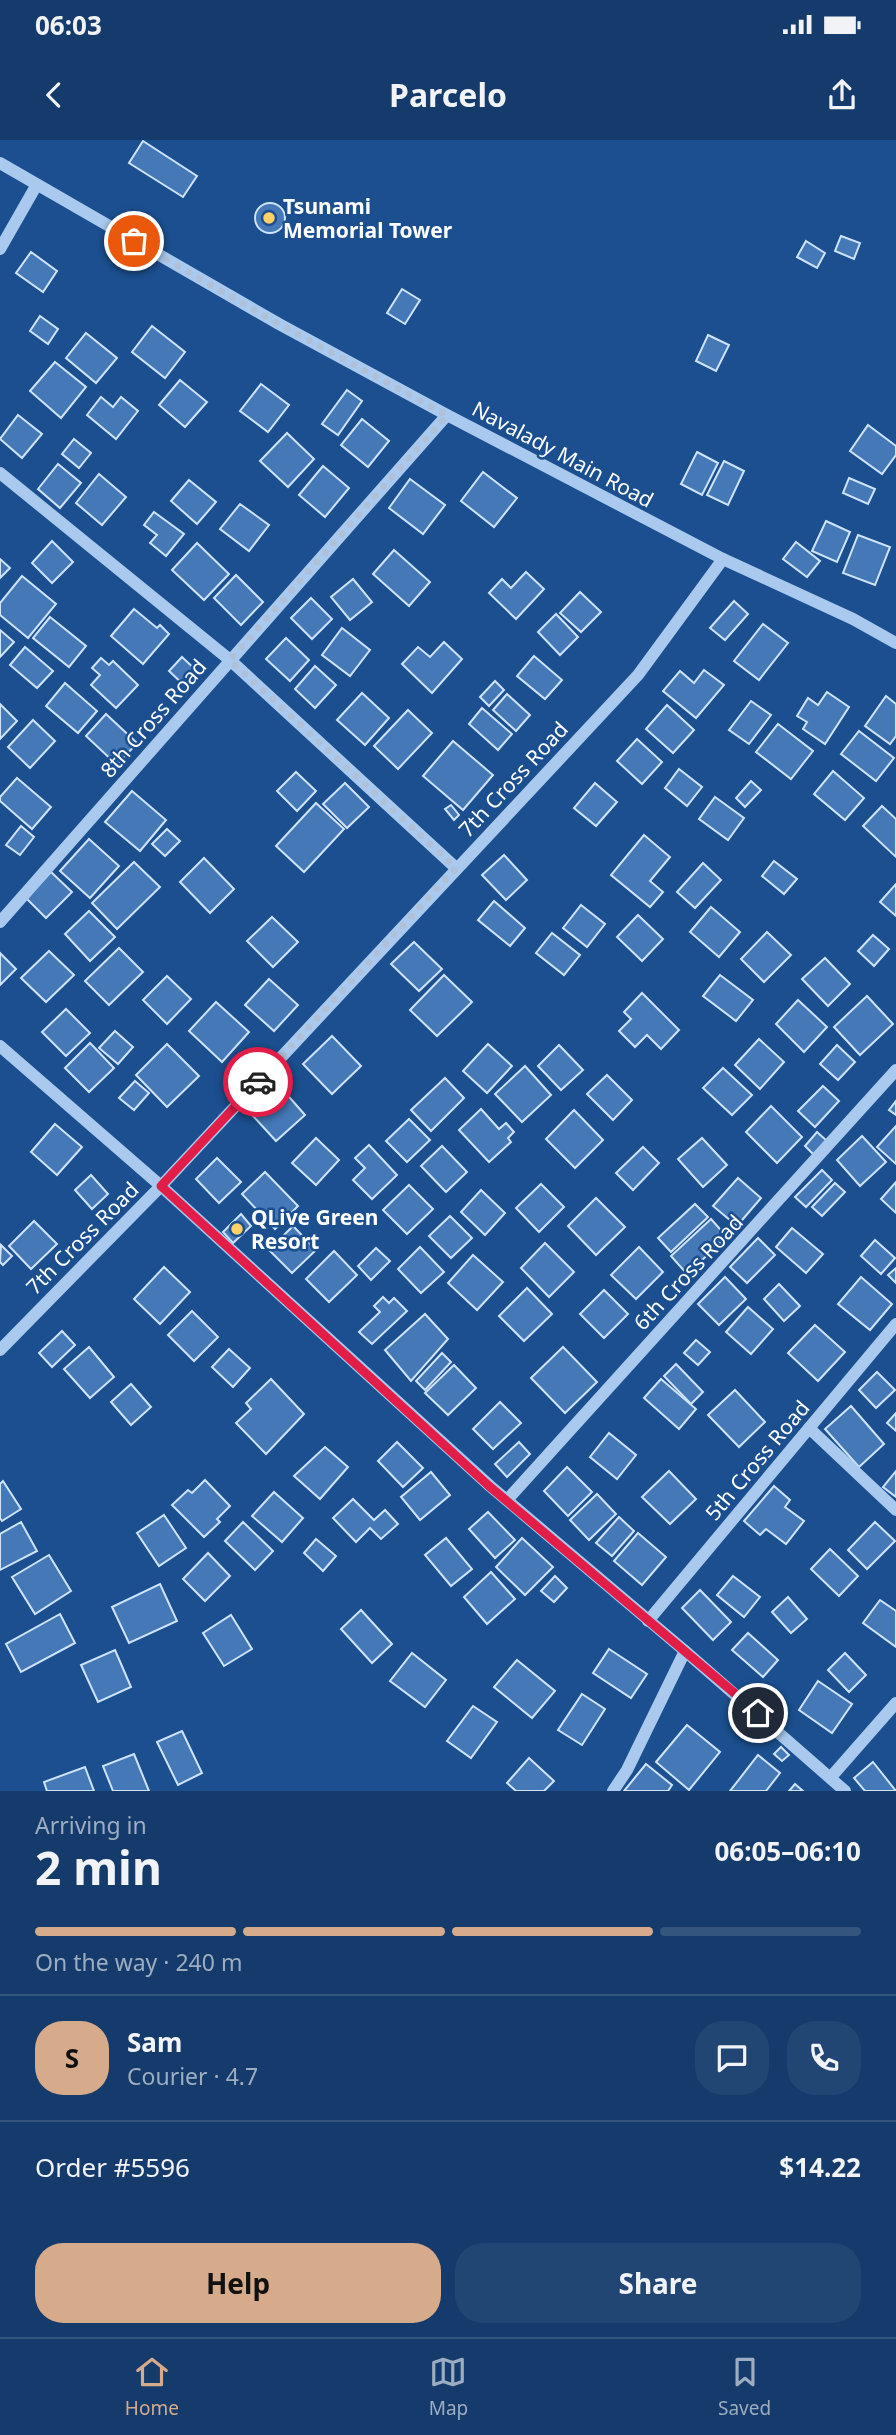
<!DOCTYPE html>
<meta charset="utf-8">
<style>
body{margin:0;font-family:"Noto Sans",sans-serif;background:#214673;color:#f1f3f6;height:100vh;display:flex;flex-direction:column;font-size:26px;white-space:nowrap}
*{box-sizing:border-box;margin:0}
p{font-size:23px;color:#9dadc1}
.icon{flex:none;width:38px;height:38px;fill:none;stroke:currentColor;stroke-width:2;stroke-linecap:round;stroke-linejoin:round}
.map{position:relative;height:1651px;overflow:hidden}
.side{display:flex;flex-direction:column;background:#143b6b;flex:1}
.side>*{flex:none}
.pin{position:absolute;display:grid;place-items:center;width:60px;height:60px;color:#fff;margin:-30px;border:4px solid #fff;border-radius:50%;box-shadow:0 2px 7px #0007}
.courier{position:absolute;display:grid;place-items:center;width:70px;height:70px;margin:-35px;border:5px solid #e11d48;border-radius:50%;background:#fff;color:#222;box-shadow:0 2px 9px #0007}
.overview em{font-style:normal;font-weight:700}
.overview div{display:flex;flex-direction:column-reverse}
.overview{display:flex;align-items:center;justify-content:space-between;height:119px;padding:0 35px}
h1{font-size:46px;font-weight:700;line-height:52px}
.bar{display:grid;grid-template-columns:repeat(4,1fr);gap:10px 7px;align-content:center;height:84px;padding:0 35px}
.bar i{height:9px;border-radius:5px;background:#33557e}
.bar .on{background:#d6ab8b}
.bar p{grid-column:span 4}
.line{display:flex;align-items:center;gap:18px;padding:0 35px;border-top:2px solid #33557e}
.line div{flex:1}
.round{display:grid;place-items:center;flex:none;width:74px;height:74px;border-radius:28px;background:#214673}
.cta{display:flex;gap:14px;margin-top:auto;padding:14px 35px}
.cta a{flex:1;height:80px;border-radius:28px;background:#d6ab8b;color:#111;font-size:28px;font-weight:700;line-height:80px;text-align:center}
.cta a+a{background:#214673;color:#f1f3f6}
.status{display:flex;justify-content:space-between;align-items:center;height:49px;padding:0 35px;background:#143b6b;direction:ltr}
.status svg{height:19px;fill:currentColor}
header{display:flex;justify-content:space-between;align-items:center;height:91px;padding:0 35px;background:#143b6b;font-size:32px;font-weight:700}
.tab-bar{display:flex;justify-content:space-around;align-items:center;height:98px;border-top:2px solid #33557e;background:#143b6b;font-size:19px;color:#9dadc1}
.tab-bar a{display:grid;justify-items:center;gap:4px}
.tab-bar .on{color:#d6ab8b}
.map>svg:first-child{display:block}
</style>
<div class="status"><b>06:03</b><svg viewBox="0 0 49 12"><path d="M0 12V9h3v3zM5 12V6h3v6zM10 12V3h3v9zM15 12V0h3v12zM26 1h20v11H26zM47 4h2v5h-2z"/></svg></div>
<header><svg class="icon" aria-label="back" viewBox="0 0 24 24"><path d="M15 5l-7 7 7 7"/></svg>Parcelo<svg class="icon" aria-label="share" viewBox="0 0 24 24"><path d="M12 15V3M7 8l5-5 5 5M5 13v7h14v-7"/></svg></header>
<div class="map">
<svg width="896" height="1651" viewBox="0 0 896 1651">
<rect width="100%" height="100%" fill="#1b4f8f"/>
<g fill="#4478b7" stroke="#cfe3fa" stroke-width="2">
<polygon points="143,1 197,36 183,57 129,23"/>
<circle cx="270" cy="78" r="15"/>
<polygon points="841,96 860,103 854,119 835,111"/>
<polygon points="806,101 825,113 817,128 797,117"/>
<polygon points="31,112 57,131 43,152 16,133"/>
<polygon points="402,149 420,160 405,184 387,173"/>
<polygon points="40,176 58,189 48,204 30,191"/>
<polygon points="152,186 185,212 165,238 132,212"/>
<polygon points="86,193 117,218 96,243 66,218"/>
<polygon points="708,195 729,205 716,231 696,221"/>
<polygon points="55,222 86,247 61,278 30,251"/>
<polygon points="180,240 207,262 185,287 159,265"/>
<polygon points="261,244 289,265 268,292 240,271"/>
<polygon points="347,250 362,261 338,295 322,284"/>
<polygon points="101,257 113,267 121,257 138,271 116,299 87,275"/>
<polygon points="18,275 42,294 22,318 0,299"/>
<polygon points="362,279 389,301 368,327 341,305"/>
<polygon points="868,285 896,306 896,315 882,334 850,311"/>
<polygon points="287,293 314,319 288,347 260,321"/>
<polygon points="74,299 91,313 79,328 62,314"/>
<polygon points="697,312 718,323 702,355 681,344"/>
<polygon points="724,321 744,331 728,365 707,355"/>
<polygon points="58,324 81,343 60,368 38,349"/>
<polygon points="323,326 349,348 325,377 299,355"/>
<polygon points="483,332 517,358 494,387 461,361"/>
<polygon points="99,334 126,357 102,385 76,363"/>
<polygon points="849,338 875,349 868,364 843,353"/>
<polygon points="410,339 445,365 423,394 389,368"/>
<polygon points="189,340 216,362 197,384 171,361"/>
<polygon points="240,364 269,385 249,411 220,389"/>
<polygon points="154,372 184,394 166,416 150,403 157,395 144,385"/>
<polygon points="826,381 850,392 837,422 812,411"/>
<polygon points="858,395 890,407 875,445 843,433"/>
<polygon points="52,401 73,422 52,443 32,423"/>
<polygon points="796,402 820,421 807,437 783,419"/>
<polygon points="197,403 229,434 204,460 172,430"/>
<polygon points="394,410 430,442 409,466 373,434"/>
<polygon points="0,419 10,428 0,438"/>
<polygon points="526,432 544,449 516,479 489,453 502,439 511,448"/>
<polygon points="236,435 263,462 241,485 214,458"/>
<polygon points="22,436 56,464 28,498 0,475 0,463"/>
<polygon points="353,439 372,462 350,480 331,457"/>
<polygon points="580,452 601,472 581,492 560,473"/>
<polygon points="311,458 332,479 312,499 291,478"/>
<polygon points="734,461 748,474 725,500 710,488"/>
<polygon points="134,469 157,488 160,485 169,494 143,524 111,496"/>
<polygon points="556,474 578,497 560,515 538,492"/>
<polygon points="50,477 86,506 69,527 33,498"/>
<polygon points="763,484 788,503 759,540 734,521"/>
<polygon points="342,488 370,510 350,536 322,515"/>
<polygon points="0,490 14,502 0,517"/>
<polygon points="286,498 309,520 290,541 266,519"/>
<polygon points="444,502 462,519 432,553 402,524 418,507 430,517"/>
<polygon points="25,507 53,531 37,548 10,525"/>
<polygon points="534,516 562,540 545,559 517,536"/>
<polygon points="182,517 199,533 186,547 169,531"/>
<polygon points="101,518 109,525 113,521 138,545 116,568 91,545 100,535 92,528"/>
<polygon points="315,526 336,545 315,568 295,549"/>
<polygon points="704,530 724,545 696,578 663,551 680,531 694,543"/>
<polygon points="495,541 504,550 489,566 480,557"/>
<polygon points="65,543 97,571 78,593 46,566"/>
<polygon points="827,552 849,567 825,604 803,589 807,582 797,576 808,558 818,565"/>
<polygon points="362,553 389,578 365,605 337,580"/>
<polygon points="507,554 530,575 516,591 493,570"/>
<polygon points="886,556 896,564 896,596 890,604 865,586"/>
<polygon points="751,561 771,575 749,604 729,590"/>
<polygon points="0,564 17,581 0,599"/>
<polygon points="667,565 694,590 673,613 646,589"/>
<polygon points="482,568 512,594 498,610 469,584"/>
<polygon points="408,570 432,593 398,629 374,606"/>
<polygon points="106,574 137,603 117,625 86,596"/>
<polygon points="33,580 55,601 30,628 8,607"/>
<polygon points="778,584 813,611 791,639 756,612"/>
<polygon points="859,591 894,618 876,641 841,614"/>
<polygon points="637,599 662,622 642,644 617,621"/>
<polygon points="453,601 493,635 463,670 423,636"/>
<polygon points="679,629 702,647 687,666 665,648"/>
<polygon points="833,631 864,658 845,680 814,654"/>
<polygon points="296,632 316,651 297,671 277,651"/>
<polygon points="17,638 51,667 32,689 0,661 0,657"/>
<polygon points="751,641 761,650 745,667 736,658"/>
<polygon points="345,643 369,667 347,688 323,664"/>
<polygon points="595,643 617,662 596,686 574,668"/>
<polygon points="132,651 166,680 140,711 105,682"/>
<polygon points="715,657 744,678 728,700 699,679"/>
<polygon points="316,663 344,689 304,732 276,706"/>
<polygon points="451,665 459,675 454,680 445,669"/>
<polygon points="882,666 896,679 896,717 863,686"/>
<polygon points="21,686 34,697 20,715 6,705"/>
<polygon points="167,689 180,701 165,716 152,704"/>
<polygon points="644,695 670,717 650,741 663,752 650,767 611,735"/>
<polygon points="89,699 119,726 90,758 60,731"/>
<polygon points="504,715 527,740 506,760 482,735"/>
<polygon points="204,718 234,749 210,773 180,742"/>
<polygon points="774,721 797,739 784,754 762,736"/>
<polygon points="134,722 160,747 117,789 92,763"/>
<polygon points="703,723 721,740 695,768 677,752"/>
<polygon points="51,732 72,752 46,778 26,758"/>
<polygon points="896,744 896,776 880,762"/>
<polygon points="494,761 525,788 510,806 478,780"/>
<polygon points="581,765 605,784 587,807 563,788"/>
<polygon points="711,767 740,792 719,817 690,792"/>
<polygon points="89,771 115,797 90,821 65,794"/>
<polygon points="638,775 663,799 642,821 617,797"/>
<polygon points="272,777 298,802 273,827 247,801"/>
<polygon points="767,792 791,815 764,842 741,819"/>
<polygon points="552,793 580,815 564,835 536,813"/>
<polygon points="873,795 889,809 874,826 858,811"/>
<polygon points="414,802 442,829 419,851 391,824"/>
<polygon points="119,808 143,832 109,865 85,841"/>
<polygon points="49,811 74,835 46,862 21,838"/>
<polygon points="0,813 16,829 0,845"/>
<polygon points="825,818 850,844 828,866 802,839"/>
<polygon points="444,835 472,862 437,896 410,870"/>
<polygon points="720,835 753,860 736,881 703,856"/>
<polygon points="167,836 191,859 167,884 143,860"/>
<polygon points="269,839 298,865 274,891 245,865"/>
<polygon points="642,853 679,890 661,909 647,895 635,907 619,891 631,879 624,872"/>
<polygon points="867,856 893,884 860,915 834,887"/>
<polygon points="798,860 827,887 804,912 776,884"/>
<polygon points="216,862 249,892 222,922 189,891"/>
<polygon points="66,869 90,893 66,916 42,892"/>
<polygon points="115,891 133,907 118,924 99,908"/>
<polygon points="332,896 361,926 332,954 303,924"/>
<polygon points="759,899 784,922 760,949 735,925"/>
<polygon points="90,903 114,928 89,952 65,928"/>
<polygon points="167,904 199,936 167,967 136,935"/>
<polygon points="488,904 512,926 487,953 463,931"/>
<polygon points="559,905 583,930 561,950 538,926"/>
<polygon points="837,905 855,922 838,940 820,924"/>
<polygon points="525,926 551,955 522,982 495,954"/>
<polygon points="723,928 752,955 732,975 703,948"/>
<polygon points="607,935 632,960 613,980 587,954"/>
<polygon points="445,938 464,958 431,991 411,970"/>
<polygon points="135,941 149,953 134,970 119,958"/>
<polygon points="823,946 839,961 815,987 798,971"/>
<polygon points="283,950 305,975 276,1001 253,976"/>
<polygon points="896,961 896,975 889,970"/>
<polygon points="771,966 802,997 777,1023 746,992"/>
<polygon points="481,969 499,989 506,983 514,992 508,998 511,1002 489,1022 459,990"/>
<polygon points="574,970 603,1000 575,1028 546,999"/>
<polygon points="409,979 430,1000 407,1022 386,1001"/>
<polygon points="55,984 82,1007 57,1035 31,1012"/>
<polygon points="896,986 896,1024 877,1007"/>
<polygon points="817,992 827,1001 814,1015 805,1006"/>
<polygon points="862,996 886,1022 860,1046 837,1020"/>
<polygon points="316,998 339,1020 316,1045 292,1023"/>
<polygon points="702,998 727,1025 703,1047 678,1019"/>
<polygon points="369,1005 397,1035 372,1059 353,1040 365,1028 355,1018"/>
<polygon points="442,1006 467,1032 446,1052 421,1026"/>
<polygon points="643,1007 659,1023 633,1050 616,1033"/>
<polygon points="217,1018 241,1042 219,1063 196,1039"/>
<polygon points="822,1030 832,1040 806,1067 795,1057"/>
<polygon points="265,1032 298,1066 275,1089 242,1054"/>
<polygon points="91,1035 108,1054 92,1069 75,1050"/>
<polygon points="738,1038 761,1058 737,1086 713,1066"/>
<polygon points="896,1042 896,1073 881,1059"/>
<polygon points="835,1043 845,1052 822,1076 812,1067"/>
<polygon points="541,1044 564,1067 539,1092 516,1068"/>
<polygon points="409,1045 433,1069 407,1094 383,1070"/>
<polygon points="481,1050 505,1073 485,1095 461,1072"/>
<polygon points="596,1058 625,1087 596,1115 568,1086"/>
<polygon points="695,1064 708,1077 671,1112 658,1098"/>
<polygon points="241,1074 251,1086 233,1103 223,1092"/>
<polygon points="450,1076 472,1098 451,1118 429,1096"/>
<polygon points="711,1079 727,1097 687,1134 671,1116"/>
<polygon points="34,1081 57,1104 31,1129 9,1106"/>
<polygon points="293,1086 316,1110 292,1133 269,1110"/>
<polygon points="792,1088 823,1114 806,1133 776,1107"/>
<polygon points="758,1098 775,1115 747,1143 730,1127"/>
<polygon points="875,1100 895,1118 881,1134 861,1116"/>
<polygon points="545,1103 574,1132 549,1157 521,1128"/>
<polygon points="1,1105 12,1116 3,1125 0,1122"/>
<polygon points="420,1107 444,1132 421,1153 398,1129"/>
<polygon points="639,1107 663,1132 636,1159 611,1135"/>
<polygon points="376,1108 390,1121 371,1140 358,1126"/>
<polygon points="334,1111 357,1135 329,1162 306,1139"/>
<polygon points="473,1115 503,1142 477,1170 448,1143"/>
<polygon points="164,1127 190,1152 160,1184 134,1159"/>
<polygon points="896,1128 896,1143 888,1135"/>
<polygon points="725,1137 746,1159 719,1185 698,1164"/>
<polygon points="861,1137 892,1164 870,1190 838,1164"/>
<polygon points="779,1144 800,1166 784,1181 764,1159"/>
<polygon points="527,1148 552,1174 524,1201 499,1176"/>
<polygon points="604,1150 628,1174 604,1198 580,1174"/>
<polygon points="383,1157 389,1163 394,1158 407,1171 372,1204 359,1192 380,1172 374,1166"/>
<polygon points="748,1167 773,1189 751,1214 726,1192"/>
<polygon points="192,1171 218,1197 194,1221 168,1195"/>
<polygon points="425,1174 448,1199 411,1241 385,1210"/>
<polygon points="815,1185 845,1212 818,1241 788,1213"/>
<polygon points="62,1191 75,1205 52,1227 39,1213"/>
<polygon points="696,1200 710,1212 698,1225 684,1213"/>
<polygon points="89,1207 114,1237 90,1258 64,1229"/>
<polygon points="563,1207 597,1242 565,1273 531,1238"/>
<polygon points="229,1209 250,1228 233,1247 212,1227"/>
<polygon points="442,1213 451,1222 425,1250 416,1241"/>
<polygon points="676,1224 703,1252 691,1264 664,1236"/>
<polygon points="454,1225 476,1248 448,1275 425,1253"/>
<polygon points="877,1232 895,1250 876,1268 859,1250"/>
<polygon points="271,1239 304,1274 266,1314 236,1283 251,1269 246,1263"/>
<polygon points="661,1239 696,1269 679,1289 644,1258"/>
<polygon points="131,1244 151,1267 131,1285 111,1262"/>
<polygon points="735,1250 765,1282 739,1307 708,1275"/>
<polygon points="500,1262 521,1283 493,1309 473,1289"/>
<polygon points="851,1266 884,1304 859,1327 825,1289"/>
<polygon points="896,1273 896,1291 887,1283"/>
<polygon points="609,1293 636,1315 617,1339 590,1317"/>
<polygon points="397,1302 423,1328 403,1347 378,1321"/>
<polygon points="519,1302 530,1314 507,1337 495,1324"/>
<polygon points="325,1307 348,1327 320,1359 294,1336"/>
<polygon points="567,1327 592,1352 568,1376 544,1351"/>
<polygon points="669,1331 696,1359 670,1384 642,1357"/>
<polygon points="896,1331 896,1357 883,1347"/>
<polygon points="431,1332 450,1355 420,1380 401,1357"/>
<polygon points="205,1340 230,1366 217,1379 220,1382 204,1397 172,1365 188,1350 192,1353"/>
<polygon points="3,1341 21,1369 2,1381 0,1378 0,1344"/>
<polygon points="774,1346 790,1360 785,1367 804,1381 786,1404 766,1389 760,1395 744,1381"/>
<polygon points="274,1352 303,1378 282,1402 252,1376"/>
<polygon points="597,1354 616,1374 589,1400 570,1380"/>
<polygon points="353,1359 374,1380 385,1370 398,1384 381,1399 370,1388 356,1402 333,1378"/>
<polygon points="488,1372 515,1400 495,1418 469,1389"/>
<polygon points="164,1375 186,1408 159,1426 137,1393"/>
<polygon points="619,1377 634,1391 612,1416 596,1403"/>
<polygon points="21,1382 37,1411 0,1430 0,1394"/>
<polygon points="243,1382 273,1411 255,1430 225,1401"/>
<polygon points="875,1382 895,1401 867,1429 848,1410"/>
<polygon points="638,1393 666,1417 642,1445 614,1421"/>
<polygon points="446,1398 472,1429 451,1446 425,1415"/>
<polygon points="522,1398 553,1427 525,1455 496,1427"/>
<polygon points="316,1399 336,1416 323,1431 304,1413"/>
<polygon points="830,1409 858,1436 839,1456 811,1429"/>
<polygon points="208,1413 230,1436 205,1461 183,1439"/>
<polygon points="49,1415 71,1451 35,1474 12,1437"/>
<polygon points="491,1432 515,1459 487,1484 464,1457"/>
<polygon points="555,1436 567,1448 554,1462 541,1451"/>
<polygon points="733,1436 760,1457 744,1477 717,1455"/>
<polygon points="160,1444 177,1481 129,1503 112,1467"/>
<polygon points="700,1450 731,1482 713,1500 682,1468"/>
<polygon points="788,1457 807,1479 791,1493 772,1472"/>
<polygon points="880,1460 896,1471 896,1507 863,1483"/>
<polygon points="361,1470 392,1504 372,1523 341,1489"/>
<polygon points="60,1474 75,1503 21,1532 6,1504"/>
<polygon points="231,1475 252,1509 224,1526 203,1493"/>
<polygon points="748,1493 778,1520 763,1537 732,1510"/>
<polygon points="609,1509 647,1534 631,1558 593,1533"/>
<polygon points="115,1510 131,1547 98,1562 81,1525"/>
<polygon points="412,1513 446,1540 425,1567 390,1541"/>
<polygon points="845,1513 866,1535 849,1552 828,1530"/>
<polygon points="517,1520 555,1551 532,1578 494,1547"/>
<polygon points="818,1541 852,1564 832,1593 799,1570"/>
<polygon points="582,1554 605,1569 582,1605 558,1590"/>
<polygon points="473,1566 497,1582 471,1618 447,1601"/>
<polygon points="687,1585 720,1612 689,1650 656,1622"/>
<polygon points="182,1591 202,1633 178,1645 157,1602"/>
<polygon points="781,1607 789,1615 782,1621 774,1614"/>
<polygon points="134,1614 149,1651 113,1651 103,1626"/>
<polygon points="758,1615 780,1633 766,1651 730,1651"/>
<polygon points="529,1618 554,1641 544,1651 516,1651 507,1643"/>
<polygon points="873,1622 896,1651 865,1651 854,1638"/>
<polygon points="646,1624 672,1645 668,1651 624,1651"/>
<polygon points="85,1627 94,1651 47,1651 44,1642"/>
<polygon points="795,1644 803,1651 789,1651"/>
</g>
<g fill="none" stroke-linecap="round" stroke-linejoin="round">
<g stroke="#a9c9ee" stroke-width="12">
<polyline points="0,23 279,184 447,275 723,419 853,479 896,503"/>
<polyline points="0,109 36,46"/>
<polyline points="0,333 230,520 456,728"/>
<polyline points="0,782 447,275"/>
<polyline points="0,906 161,1046 490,1346 685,1511 627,1630 613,1651"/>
<polyline points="0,1210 161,1046 638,535 723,419"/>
<polyline points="809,1288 896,1370"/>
<polyline points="507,1360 896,930"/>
<polyline points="648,1481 896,1184"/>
<polyline points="685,1511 845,1651"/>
<polyline points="831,1637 896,1563"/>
</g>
</g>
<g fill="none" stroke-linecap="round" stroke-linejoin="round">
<polyline stroke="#afc1d8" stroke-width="7" stroke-dasharray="0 12.6" points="134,101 279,184 447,275 230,520 456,728 258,942"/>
<polyline stroke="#e11d48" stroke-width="9" points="258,942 161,1046 489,1346 758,1573"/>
</g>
<g fill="#ffd166" stroke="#1b4f8f" stroke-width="2.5">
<circle cx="269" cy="78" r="7"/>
<circle cx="237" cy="1089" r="7"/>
</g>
<g text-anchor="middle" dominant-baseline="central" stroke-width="5" stroke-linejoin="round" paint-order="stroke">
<g font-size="21" font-weight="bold" fill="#fff" stroke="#1b4f8f" text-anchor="start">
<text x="283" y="66">Tsunami<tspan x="283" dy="24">Memorial Tower</tspan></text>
<text x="251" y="1077">QLive Green<tspan x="251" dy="24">Resort</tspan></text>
</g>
<g font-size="21" fill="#fff" stroke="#1b4f8f">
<text transform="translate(563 314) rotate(28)">Navalady Main Road</text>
<text transform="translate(153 578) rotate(-49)">8th Cross Road</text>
<text transform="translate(513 639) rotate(-47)">7th Cross Road</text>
<text transform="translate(82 1098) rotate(-45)">7th Cross Road</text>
<text transform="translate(688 1132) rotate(-47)">6th Cross Road</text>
<text transform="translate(757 1320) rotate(-50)">5th Cross Road</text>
</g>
</g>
</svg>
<div class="pin" style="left:134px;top:101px;background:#ea580c"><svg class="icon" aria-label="bag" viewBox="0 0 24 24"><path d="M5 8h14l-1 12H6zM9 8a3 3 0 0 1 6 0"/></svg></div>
<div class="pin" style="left:758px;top:1573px;background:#1f2937"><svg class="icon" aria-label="home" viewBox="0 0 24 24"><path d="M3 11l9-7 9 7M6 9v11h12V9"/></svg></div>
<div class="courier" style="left:258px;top:942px"><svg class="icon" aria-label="car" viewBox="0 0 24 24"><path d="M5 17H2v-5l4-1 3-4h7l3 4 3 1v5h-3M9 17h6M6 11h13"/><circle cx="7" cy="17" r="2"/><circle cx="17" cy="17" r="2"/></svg></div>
</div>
<section class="side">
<div class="overview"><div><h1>2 min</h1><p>Arriving in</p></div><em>06:05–06:10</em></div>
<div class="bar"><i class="on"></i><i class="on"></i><i class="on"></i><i></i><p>On the way · 240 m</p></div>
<div class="line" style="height:126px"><b class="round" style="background:#d6ab8b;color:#111">S</b><div><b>Sam</b><p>Courier · 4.7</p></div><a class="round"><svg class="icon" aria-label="chat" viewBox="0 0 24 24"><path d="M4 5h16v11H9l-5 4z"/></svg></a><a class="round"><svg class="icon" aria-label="phone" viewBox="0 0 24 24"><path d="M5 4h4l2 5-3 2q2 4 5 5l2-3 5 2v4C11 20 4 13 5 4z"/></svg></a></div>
<div class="line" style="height:91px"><div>Order #5596</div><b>$14.22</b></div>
<div class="cta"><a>Help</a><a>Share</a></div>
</section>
<nav class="tab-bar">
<a class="on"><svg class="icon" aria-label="home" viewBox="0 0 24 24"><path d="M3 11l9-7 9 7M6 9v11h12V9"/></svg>Home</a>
<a><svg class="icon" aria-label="map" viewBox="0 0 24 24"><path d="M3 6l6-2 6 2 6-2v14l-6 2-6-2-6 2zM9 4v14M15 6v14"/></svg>Map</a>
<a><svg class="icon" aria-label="saved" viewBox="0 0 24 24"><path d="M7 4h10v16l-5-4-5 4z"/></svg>Saved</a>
</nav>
